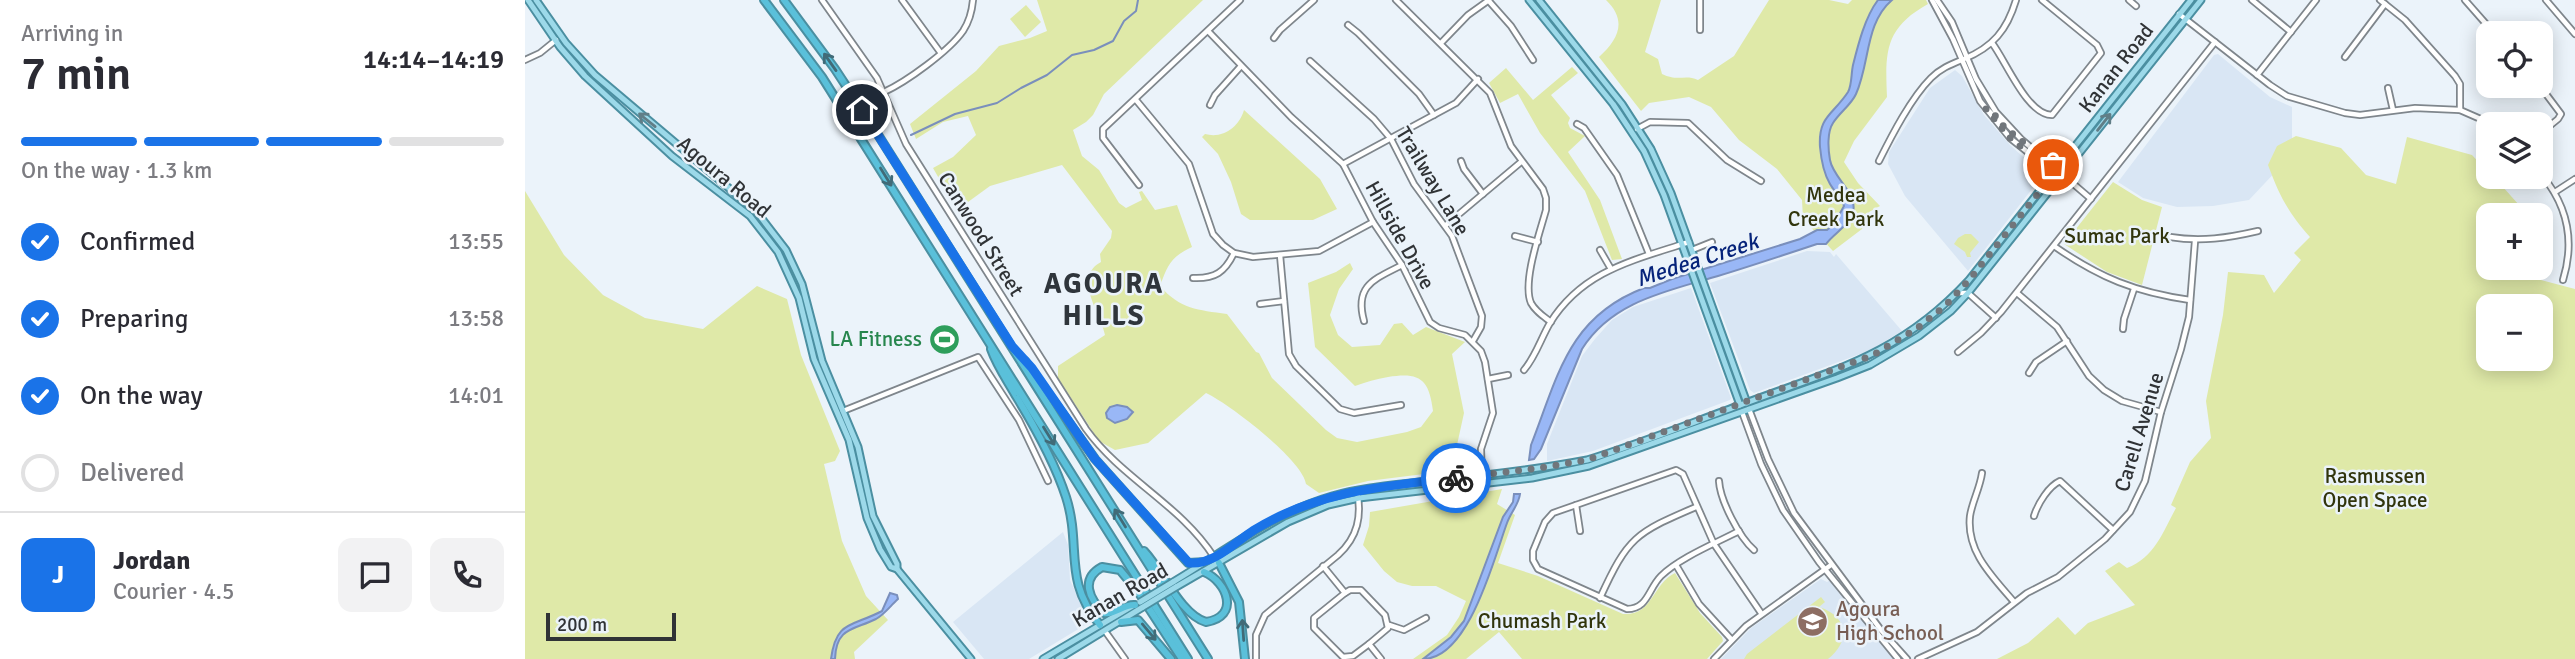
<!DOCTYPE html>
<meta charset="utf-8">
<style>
body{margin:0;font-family:Signika,sans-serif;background:#f2f2f3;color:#2b2b33;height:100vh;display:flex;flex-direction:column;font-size:26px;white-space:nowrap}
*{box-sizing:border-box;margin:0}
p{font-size:23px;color:#7c7c81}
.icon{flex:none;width:38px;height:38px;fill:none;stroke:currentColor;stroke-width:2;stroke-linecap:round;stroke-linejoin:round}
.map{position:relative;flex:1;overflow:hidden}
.details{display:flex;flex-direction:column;background:#fff;width:525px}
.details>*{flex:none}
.tools{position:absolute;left:1951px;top:21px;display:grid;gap:14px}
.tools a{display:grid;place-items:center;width:77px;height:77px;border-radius:14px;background:#fff;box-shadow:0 4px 18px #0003;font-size:35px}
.scale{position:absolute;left:21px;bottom:18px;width:130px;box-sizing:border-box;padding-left:7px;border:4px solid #303336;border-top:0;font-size:19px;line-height:24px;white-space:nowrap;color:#303336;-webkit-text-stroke:5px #ebf3fa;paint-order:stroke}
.pin{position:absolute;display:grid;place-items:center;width:60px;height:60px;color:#fff;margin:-30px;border:4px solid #fff;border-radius:50%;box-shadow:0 2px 7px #0007}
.courier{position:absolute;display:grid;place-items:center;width:70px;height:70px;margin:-35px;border:5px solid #1a73e8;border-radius:50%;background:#fff;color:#222;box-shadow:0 2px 9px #0007}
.summary em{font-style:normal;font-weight:600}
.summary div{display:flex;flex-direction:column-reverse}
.summary{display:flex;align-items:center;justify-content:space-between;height:119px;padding:0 21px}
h1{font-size:46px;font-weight:600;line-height:52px}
.bar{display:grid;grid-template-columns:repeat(4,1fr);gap:10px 7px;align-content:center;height:84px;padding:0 21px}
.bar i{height:9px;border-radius:5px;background:#e1e1e2}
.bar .active{background:#1a73e8}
.bar p{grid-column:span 4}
.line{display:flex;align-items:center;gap:18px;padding:0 21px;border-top:2px solid #e1e1e2}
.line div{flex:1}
.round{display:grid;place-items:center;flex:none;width:74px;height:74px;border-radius:14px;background:#f2f2f3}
ol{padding:0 21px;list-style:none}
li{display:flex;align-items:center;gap:21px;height:77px}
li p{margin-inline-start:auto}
li .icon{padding:7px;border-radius:50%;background:#1a73e8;color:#fff;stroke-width:4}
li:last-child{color:#7c7c81}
li i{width:38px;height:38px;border:4px solid #e1e1e2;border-radius:50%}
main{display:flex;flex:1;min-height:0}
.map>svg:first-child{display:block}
</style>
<main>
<section class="details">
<div class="summary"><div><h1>7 min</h1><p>Arriving in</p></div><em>14:14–14:19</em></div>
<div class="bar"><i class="active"></i><i class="active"></i><i class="active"></i><i></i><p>On the way · 1.3 km</p></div>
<ol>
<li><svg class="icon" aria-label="check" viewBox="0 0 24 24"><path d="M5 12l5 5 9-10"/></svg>Confirmed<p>13:55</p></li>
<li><svg class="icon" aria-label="check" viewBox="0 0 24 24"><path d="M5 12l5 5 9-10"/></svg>Preparing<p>13:58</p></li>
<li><svg class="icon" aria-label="check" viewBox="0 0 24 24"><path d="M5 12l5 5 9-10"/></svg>On the way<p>14:01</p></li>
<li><i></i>Delivered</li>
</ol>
<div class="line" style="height:126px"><b class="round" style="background:#1a73e8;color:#fff">J</b><div><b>Jordan</b><p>Courier · 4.5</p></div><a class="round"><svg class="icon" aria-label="chat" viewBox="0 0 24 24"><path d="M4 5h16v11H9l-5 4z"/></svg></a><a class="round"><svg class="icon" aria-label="phone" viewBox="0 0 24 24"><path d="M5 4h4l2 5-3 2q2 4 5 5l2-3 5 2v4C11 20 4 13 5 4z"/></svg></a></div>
</section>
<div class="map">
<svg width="2050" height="659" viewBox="0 0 2050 659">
<rect width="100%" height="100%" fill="#ebf3fa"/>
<g fill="#d9e6f4">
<polygon points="1693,54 1745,97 1767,107 1767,140 1769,152 1724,200 1688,206 1652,207 1618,198 1593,182 1689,55"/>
<polygon points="1430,70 1437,76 1459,115 1485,145 1518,175 1443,271 1380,196 1363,164 1364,152 1405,88"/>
<polygon points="1282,251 1305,252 1309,257 1311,254 1377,331 1346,350 1229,393 1225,390 1185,283"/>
<polygon points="1166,288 1206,398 1205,400 1068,451 1022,461 1022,444 1057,356 1070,339 1087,320 1108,307"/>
<polygon points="538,532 543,545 545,580 562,617 560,625 504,659 459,659 428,622"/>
<polygon points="1296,579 1302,582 1307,579 1371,659 1196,659 1226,628"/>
</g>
<g fill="#dfe9a8" fill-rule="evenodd">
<path d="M512,0H678L579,94L568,115L561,122L548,130L557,156L574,170L594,203L601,208L617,200L614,192L617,191L630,210L652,205L667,247C646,257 643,264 635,286C655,309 673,310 702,314L731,352L734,353L747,378L801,430L812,438L832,442L882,432L896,427L908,411C904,379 895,372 863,377C851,379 841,382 830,386L790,347L783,283L811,272L825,263L828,269L814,289L805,315L813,335L827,347L855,345L869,324L877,323L888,335L901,327L940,342L927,354L939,413L932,445L931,470L843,481L794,493L781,484C778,460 703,403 681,393L623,443L590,450L574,441L533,378V366L580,335C576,314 547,277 576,262L575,254L586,238L587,231L537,165L465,186L432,210L408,168L428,157L451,135L443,116L418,122L391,139L385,124L451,71L474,46L505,38L522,31Z"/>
<path d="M1081,0H1136L1120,52L1133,59L1137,74C1153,82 1160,74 1173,80L1209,56L1244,0H1304L1323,4L1327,0H1401L1403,4C1360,28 1360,51 1362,97L1329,141L1319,162L1333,183L1355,206L1344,212L1337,229L1308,251L1278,219L1277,200L1252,169L1214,140L1186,107L1164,97L1124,103L1116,111L1074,57C1093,40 1103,21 1081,0Z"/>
<polygon points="501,5 516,22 500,37 485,19"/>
<polygon points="1047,67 1053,73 1026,95 1045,118 1043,123 1045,128 1060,136 1043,152 1075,200 1097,259 1087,260 1060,191 1015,133 993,94 975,103 964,83 981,68 1008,100"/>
<path d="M719,110L795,179L812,209L788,220H725L716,214L706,182L693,154L677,137L680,134C698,139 714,127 719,110Z"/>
<path d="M1771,136L1816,148L1841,175L1871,184L1882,137L1947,155L1963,172L1964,177H1969L2003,215H1964V268H2002L2001,276L2050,289V659H1472L1503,643L1533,617L1550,635L1563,623L1610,605L1580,571L1594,562L1602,568C1629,558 1638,532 1651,508L1646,505L1665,462L1686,438L1681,401L1698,315L1703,272L1739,275L1749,293L1776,260L1769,253L1785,237C1763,212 1755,197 1743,165L1752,146ZM1964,306H2016V359H1964Z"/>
<polygon points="1588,182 1617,200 1637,207 1617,285 1582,272 1539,244"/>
<polygon points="0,191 39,255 78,295 120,318 178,329 232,286 262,299 276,355 315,451 310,461 299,464 317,541 341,596 363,620 329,652 330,659 0,659"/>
<polygon points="1440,234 1446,234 1454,242 1445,253 1446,257 1442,257 1440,252 1429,244 1433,238"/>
<path d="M977,489L972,504L990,515L973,563L1013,576L1098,614C1128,616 1127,584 1150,573L1175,613L1197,637L1198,641L1182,659H997L974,632L941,659H888L922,635L934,617L941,601L911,586H887L872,582L859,571L838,545L844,526L845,512Z"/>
<path d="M1296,597L1300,602L1294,607C1323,616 1326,641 1303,659H1219L1222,654Z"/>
</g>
<g fill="#99b7f6" stroke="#7a8fbc" stroke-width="2">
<path d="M1353,0H1367C1340,23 1345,63 1331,94C1326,105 1315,112 1308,123C1302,132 1303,149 1305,160C1308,178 1333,193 1328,212C1324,226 1309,233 1301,244H1292C1259,255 1226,266 1193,276C1143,291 1087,301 1057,349L1016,449L1009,459L1004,460L1006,445C1033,376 1043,317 1119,288H1125L1147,279L1275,239L1292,230H1302L1309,224L1319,206C1316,196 1310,193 1305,184C1299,174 1296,158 1295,147C1293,116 1308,115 1323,92C1327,85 1326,74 1328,65C1333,45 1340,17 1353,0Z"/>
<polygon points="592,405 602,407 608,412 602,419 590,423 582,418 581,413 585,407"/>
<path d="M989,494H995C994,504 986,512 982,523C969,558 944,659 898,659L926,637L939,621L978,517L988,502Z"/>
<path d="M365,593L372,595L373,599C366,605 360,614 351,619C329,630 311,627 310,659H306C311,620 327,627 357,611Z"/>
</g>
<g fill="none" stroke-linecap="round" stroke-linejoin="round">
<polyline stroke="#7a8fbc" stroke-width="2" points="386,135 430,114 472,103 496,88 522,75 547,55 569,50 588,41 599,21 611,11 613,0"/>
<defs>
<g id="minor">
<path d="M297,0L352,78L381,144L561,429C597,479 656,505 689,557"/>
<polyline points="377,0 415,52"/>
<path d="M871,0L965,93L986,146L1018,189L1021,198V210C1015,232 997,282 1006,303C1011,312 1018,316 1026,322"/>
<polyline points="963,0 986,26 1008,60"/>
<polyline points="1407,0 1428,39 1455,101 1485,138 1524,169 1530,171"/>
<polyline points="1412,0 1427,22 1451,79 1471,112 1496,139 1566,199"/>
<polyline points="1604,0 1611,6"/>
<polyline points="1727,0 1766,32"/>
<polyline points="1855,0 1880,20 1930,76 1935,84 1935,110"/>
<polyline points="1940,0 1969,33"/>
<polyline points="2021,0 2050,34"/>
<polyline points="1654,14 1745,85 1762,96 1820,113 1835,115 1890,108 1935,110 1967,124"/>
<polyline points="823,25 833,33 894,94 909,115"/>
<polyline points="1175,30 1175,0"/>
<polyline points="683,31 766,117 818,164 848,222 877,265 905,322 914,328 940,335 956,351 960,362 968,413 956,449 957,482"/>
<polyline points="749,38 755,30 789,0"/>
<polyline points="916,43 943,15 964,0"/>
<path d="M1467,43C1481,61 1502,115 1527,115L1576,53L1572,45L1517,0"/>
<polyline points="1820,57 1860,4"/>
<polyline points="0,60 15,53 31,40"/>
<polyline points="785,61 849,119 866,139 889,184 927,236 957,316 956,327 948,341"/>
<polyline points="1732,75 1791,0"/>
<polyline points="2015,86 2036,114 2033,119 2016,133"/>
<polyline points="1863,88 1868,110"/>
<path d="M359,92C381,82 424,51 438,31C444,22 447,11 448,0"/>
<polyline points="611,100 664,164 688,234 698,245 709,253 728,257 794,251 848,222"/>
<polyline points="685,105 690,95 716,66"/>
<polyline points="1462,109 1478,125"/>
<polyline points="1052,124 1059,128 1092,175 1124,254"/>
<polyline points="1112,129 1125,122 1163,123 1202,160 1236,181"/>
<polyline points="936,161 939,169 958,194"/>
<path d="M1354,161C1367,135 1386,98 1406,78C1416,68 1427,64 1439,59C1468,47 1482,30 1491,0"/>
<polyline points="818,164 931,103 953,79"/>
<path d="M2016,174C2043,206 2050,241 2038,280"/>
<polyline points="614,185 578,138 578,129 715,0"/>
<polyline points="2030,192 2050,179"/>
<polyline points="921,225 996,162"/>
<polyline points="990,236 1013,242"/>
<path d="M1645,237C1676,242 1703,238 1733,231"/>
<path d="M1529,246C1575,278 1610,292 1665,300"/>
<polyline points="1075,250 1086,269"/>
<polyline points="1167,250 1187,242"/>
<polyline points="755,255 764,354 771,366 815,409 829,413 876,405"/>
<path d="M668,278C690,279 700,272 709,253"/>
<polyline points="1432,293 1443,293 1471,318"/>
<polyline points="1492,293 1532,327 1564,376 1579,390 1597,401 1636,412"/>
<polyline points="735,304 759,301"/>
<path d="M839,321C829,285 850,279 877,265"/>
<polyline points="1598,329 1599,319 1609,289"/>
<polyline points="1433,352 1456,333 1476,312 1690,42"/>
<path d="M999,370C1011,356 1016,338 1025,323C1058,270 1110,260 1164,242"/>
<polyline points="1504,373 1511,362 1542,341"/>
<polyline points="963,379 983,375"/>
<polyline points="1224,409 1243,459 1269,513 1356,630 1382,659"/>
<polyline points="318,411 453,357 494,420 523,481"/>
<polyline points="1217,412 1236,464 1258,510 1294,562 1373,659"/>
<path d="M1457,473C1455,488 1447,502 1445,516C1441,552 1468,577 1489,602"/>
<path d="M1194,481C1195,500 1214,537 1229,550"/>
<polyline points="1051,505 1055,531"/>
<path d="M1509,516C1513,503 1524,486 1535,481L1588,530"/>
<path d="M1214,531C1191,543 1154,558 1136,576C1123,589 1123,609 1102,609L1013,569L1008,560V551L1020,522L1028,513L1151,470L1158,474L1189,544L1236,613"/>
<polyline points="1151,565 1174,604 1206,639"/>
<polyline points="798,566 820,593 825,590 836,590 860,615 863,628 844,644 856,659"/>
<polyline points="820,593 789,618 789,628 818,657 828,656 844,644"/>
<path d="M1075,598C1103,537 1110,533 1171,507"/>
<polyline points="864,625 879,630 901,618"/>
<polyline points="580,631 600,659"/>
<path d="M731,659V635L740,615L813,555C833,537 837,516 832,490"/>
<polyline points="1189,659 1221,626 1306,565"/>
<polyline points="1393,659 1452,632 1502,593 1533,577 1580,539 1605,512 1620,481 1636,412 1656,349 1664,317 1670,241"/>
</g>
<g id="major">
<polyline points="3,0 35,47 60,76 147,156 225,216 253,252 274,298 289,359 324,440 342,518 355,549 366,567 372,569 446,659"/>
<polyline points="11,0 41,43 70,75 231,211 261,250 277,284 297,361 333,447 348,516 372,564 372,569"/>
<polyline points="1004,0 1088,104 1119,151 1139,195 1215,405"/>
<polyline points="1014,0 1097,104 1126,149 1146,193 1222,403"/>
<path d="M648,582C700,551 748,513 807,496C838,487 871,485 903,481C956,476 1009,470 1062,460C1114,444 1166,423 1218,404C1309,370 1375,355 1444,280L1666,0"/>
<polyline points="651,587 763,522 803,505 834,498 1007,478 1064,466 1312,378 1345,365 1394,336 1426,311 1443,293 1676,0"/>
<polyline points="518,659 609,605"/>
<polyline points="533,659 618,607"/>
</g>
<g id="highway">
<polyline points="239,0 297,77 663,659"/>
<polyline points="259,0 310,69 350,130 683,659"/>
<path d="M466,349C472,366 482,380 491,396C510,427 530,463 541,497C557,547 537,579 575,625"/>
<polyline points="500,361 570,459 663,563 681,562"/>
<path d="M619,551C637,570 656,615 681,622C715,617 703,582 679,572"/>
<polyline points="694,563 714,602 720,659"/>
<path d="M610,605C598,604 590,615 579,613C564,599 555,579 577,567L595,570L614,593L657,659"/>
<polyline points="596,622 613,620 646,659"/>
</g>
</defs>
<use href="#minor" stroke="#7f868c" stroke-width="8"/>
<use href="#major" stroke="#4b8fa1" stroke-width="9"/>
<use href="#highway" stroke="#4b8fa1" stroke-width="10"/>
<use href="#minor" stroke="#fff" stroke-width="4.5"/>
<use href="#major" stroke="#9cd9e9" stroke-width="5"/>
<use href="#highway" stroke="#5ac0da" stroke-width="6"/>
<defs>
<g id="major-bridge">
<polyline points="615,602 648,582"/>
<polyline points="618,607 651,587"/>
</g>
</defs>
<use href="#major-bridge" stroke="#4b8fa1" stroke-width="9" stroke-linecap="butt"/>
<use href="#major-bridge" stroke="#9cd9e9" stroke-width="5"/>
</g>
<defs><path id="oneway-shaft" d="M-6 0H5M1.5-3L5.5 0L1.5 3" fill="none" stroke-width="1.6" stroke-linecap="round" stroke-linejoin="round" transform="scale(1.75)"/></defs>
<g stroke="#416b78">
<use href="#oneway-shaft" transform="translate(305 62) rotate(-125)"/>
<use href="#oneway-shaft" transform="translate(361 177) rotate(58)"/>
<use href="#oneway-shaft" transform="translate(524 436) rotate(58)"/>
<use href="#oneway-shaft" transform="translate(595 518) rotate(-122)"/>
<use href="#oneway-shaft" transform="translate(718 630) rotate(-94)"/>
<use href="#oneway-shaft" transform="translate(624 632) rotate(50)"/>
</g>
<g stroke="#617e87">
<use href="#oneway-shaft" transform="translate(122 120) rotate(-141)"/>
<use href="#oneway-shaft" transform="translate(1579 122) rotate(-52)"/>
</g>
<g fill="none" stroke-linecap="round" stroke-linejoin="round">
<polyline stroke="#71767b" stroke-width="7" stroke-dasharray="0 12.6" points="931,478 1014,468 1062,460 1348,355 1391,329 1420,306 1444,280 1531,171 1524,169 1485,138 1461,109 1465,109 1480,128 1528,165"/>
<path stroke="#1a73e8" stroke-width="9" d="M337,110L487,346L507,368L570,459L664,563C689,565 709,543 729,530C793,491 858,486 931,478"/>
</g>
<defs>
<symbol id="stadium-disc" viewBox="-11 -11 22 22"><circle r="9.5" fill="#2e9e5b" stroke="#ebf3fa"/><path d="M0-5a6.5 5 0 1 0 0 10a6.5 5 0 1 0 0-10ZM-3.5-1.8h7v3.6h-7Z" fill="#fff"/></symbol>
<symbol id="school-disc" viewBox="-11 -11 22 22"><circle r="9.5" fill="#8d6e63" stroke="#ebf3fa"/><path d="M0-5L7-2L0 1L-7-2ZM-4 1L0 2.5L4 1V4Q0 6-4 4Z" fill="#fff"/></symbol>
</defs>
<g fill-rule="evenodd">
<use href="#stadium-disc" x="402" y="322" width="35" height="35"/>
<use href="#school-disc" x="1270" y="604" width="35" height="35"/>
</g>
<g text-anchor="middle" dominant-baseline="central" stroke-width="5" stroke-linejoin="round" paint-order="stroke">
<g font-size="21" fill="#303336" stroke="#ebf3fa">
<text transform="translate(1591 68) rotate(-52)">Kanan Road</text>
<text transform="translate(199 177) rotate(40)">Agoura Road</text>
<text transform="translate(908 181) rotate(59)">Trailway Lane</text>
<text transform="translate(456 234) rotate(58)">Canwood Street</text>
<text transform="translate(875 235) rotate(61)">Hillside Drive</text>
<text transform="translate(1614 432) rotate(-73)">Carell Avenue</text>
<text transform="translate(595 595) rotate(-30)">Kanan Road</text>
</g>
<g font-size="21" fill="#31350c" stroke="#ebf3fa">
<text x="1311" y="195">Medea<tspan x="1311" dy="24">Creek Park</tspan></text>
<text x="1592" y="236">Sumac Park</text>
<text x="1850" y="476">Rasmussen<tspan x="1850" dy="24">Open Space</tspan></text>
<text x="1017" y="621">Chumash Park</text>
</g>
<g font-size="21" fill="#27864d" stroke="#ebf3fa" text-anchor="end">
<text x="397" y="339">LA Fitness</text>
</g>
<g font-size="21" fill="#785e54" stroke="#ebf3fa" text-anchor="start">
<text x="1311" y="609">Agoura<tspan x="1311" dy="24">High School</tspan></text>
</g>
<g font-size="23" font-style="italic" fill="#06237a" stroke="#ebf3fa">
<text transform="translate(1172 260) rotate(-18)">Medea Creek</text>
</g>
<g font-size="28" font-weight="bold" letter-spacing="2" fill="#2f353b" stroke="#ebf3fa">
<text x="579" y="284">AGOURA<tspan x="579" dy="32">HILLS</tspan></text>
</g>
</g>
</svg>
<div class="tools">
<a><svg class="icon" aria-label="locate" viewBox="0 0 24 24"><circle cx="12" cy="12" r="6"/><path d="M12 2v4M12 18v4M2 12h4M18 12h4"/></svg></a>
<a><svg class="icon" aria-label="layers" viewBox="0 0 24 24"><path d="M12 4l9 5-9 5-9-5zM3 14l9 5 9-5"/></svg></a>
<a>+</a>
<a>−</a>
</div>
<div class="scale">200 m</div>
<div class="pin" style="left:1528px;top:165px;background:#ea580c"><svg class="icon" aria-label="bag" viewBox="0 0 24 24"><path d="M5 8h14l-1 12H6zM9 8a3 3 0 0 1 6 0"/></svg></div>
<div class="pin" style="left:337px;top:110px;background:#1f2937"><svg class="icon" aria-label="home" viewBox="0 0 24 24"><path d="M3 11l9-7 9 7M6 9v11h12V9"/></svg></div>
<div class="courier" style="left:931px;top:478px"><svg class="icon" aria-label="bike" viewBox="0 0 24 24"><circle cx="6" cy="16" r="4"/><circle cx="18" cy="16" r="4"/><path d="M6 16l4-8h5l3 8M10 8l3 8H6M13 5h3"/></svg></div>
</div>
</main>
